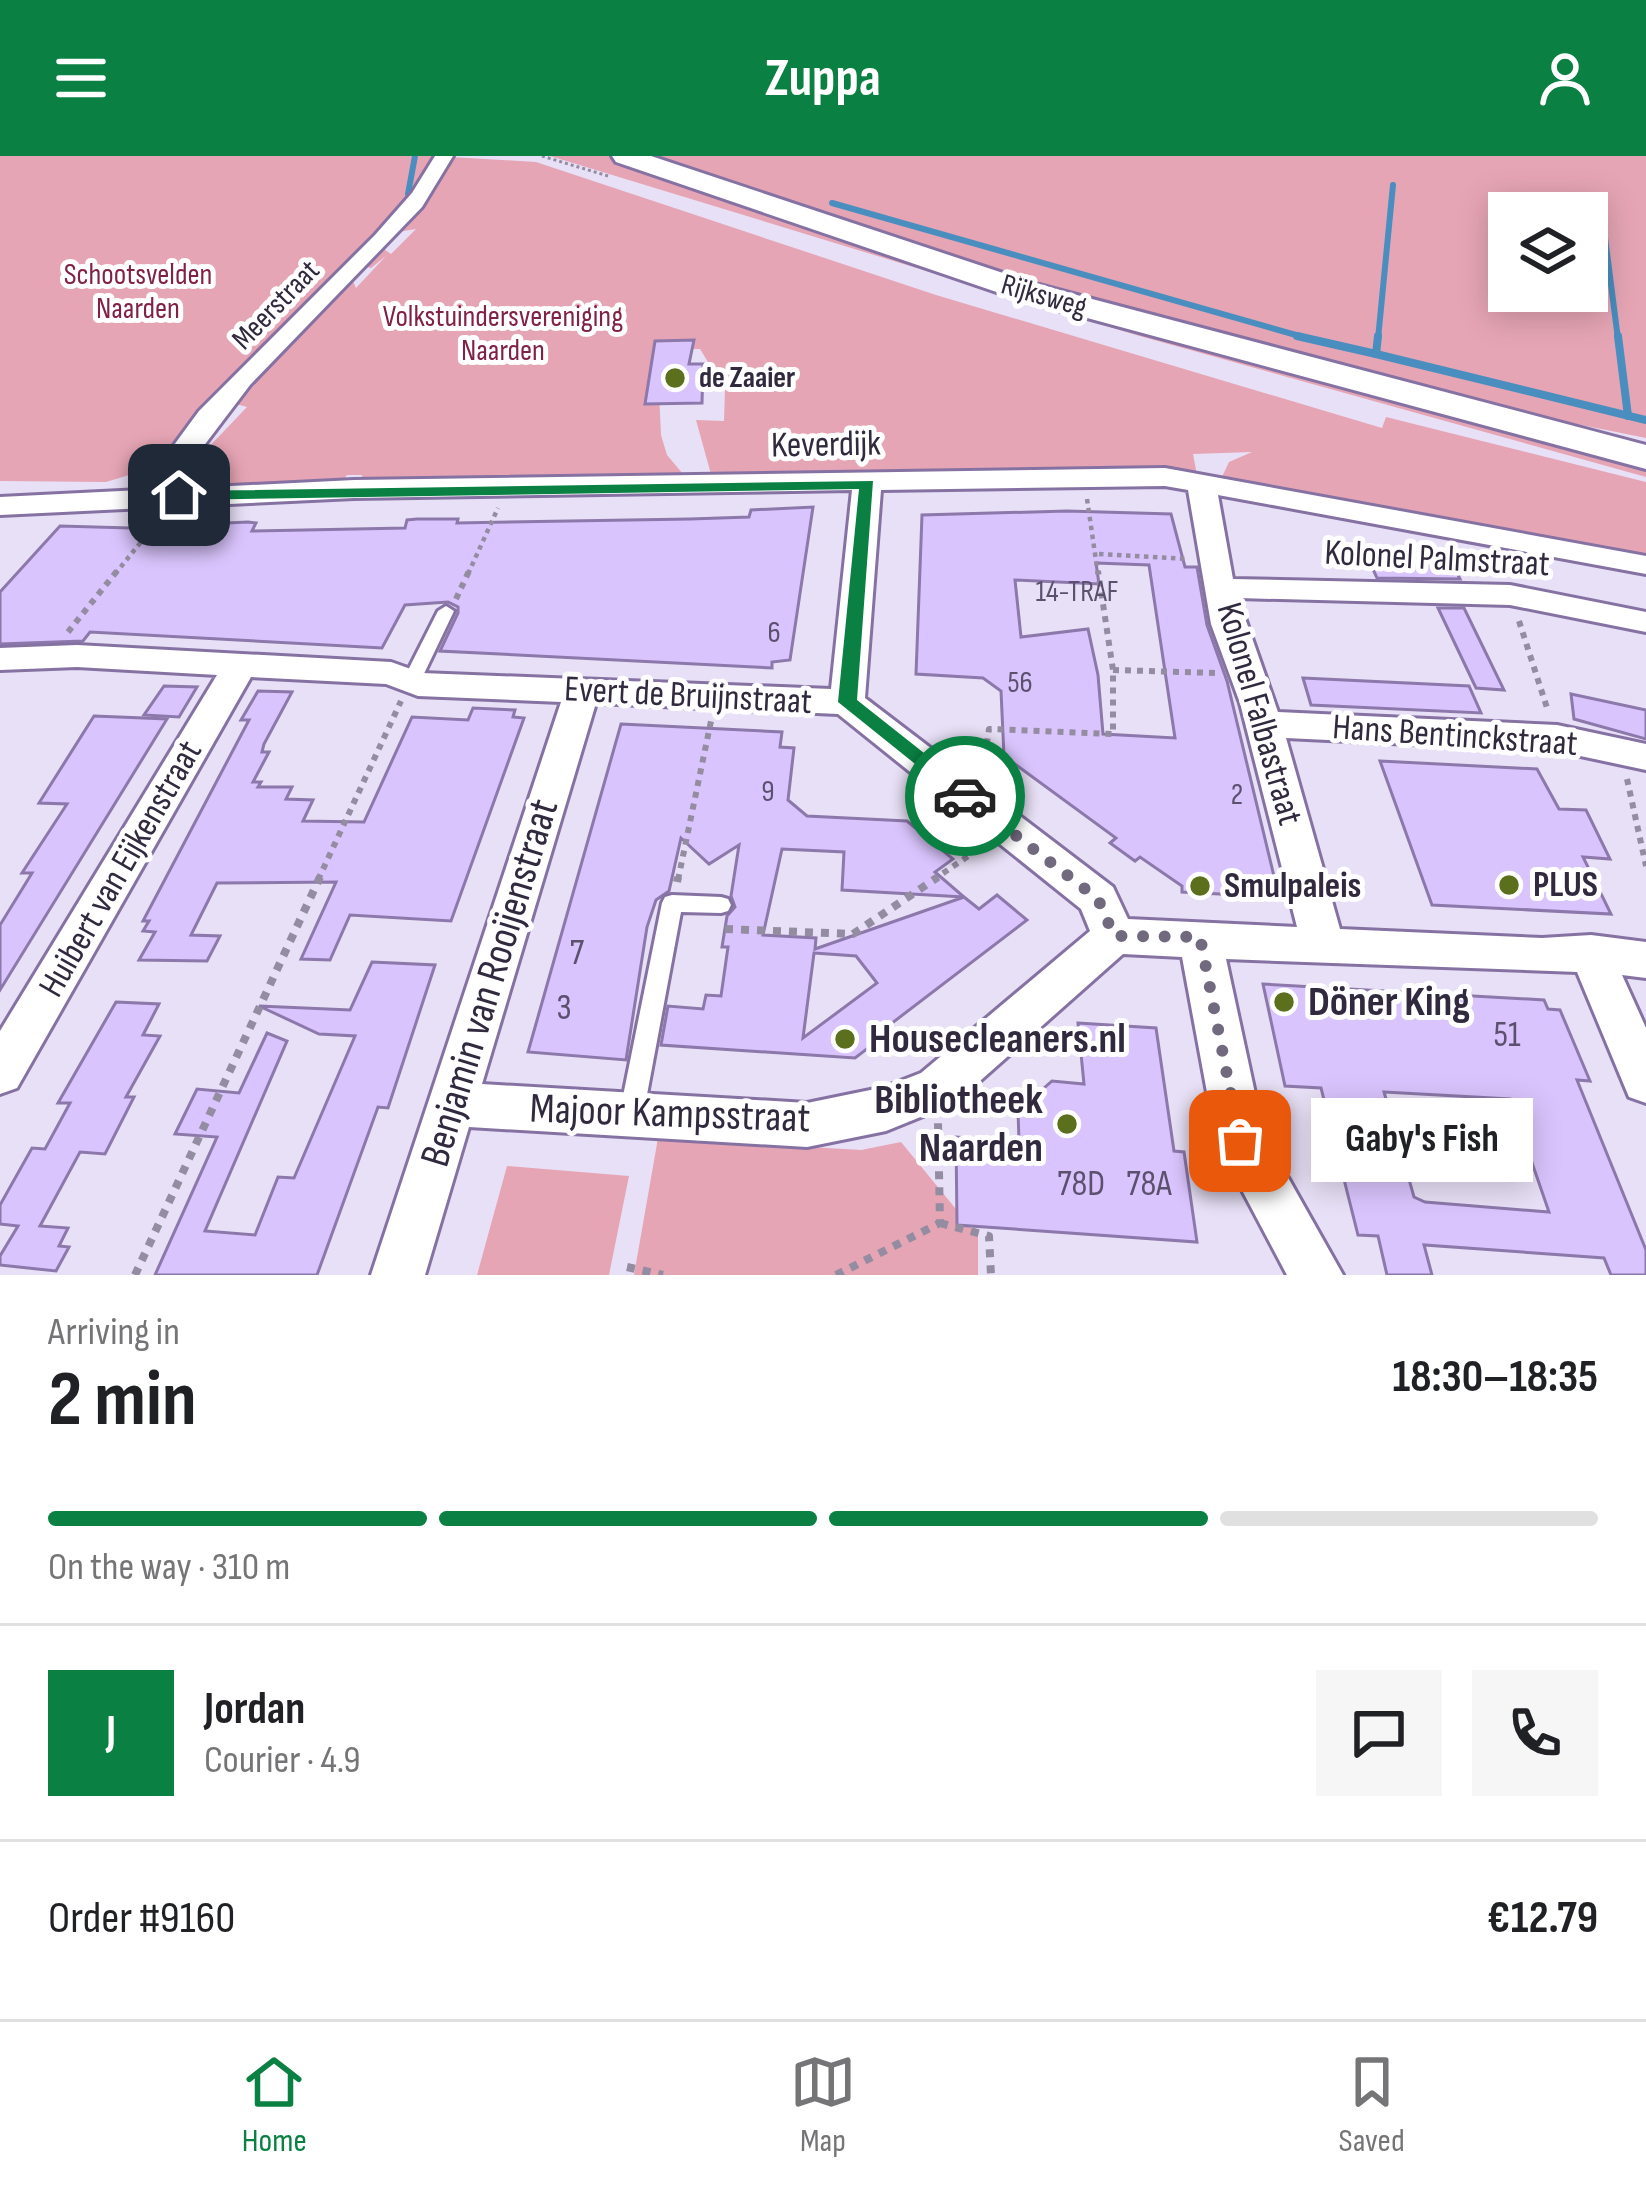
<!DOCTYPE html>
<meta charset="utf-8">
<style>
body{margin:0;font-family:"Sofia Sans Condensed",sans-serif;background:#f6f6f6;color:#202124;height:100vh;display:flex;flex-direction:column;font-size:45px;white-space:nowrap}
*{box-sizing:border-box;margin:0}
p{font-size:39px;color:#757577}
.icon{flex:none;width:66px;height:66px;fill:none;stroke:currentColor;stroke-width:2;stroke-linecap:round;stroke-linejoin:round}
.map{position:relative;height:1119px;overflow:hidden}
.drawer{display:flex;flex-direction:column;background:#fff;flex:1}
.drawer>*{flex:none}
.tools{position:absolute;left:1488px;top:36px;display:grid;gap:24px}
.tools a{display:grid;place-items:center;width:120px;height:120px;border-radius:0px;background:#fff;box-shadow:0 6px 30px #0003;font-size:60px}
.pin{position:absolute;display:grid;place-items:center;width:102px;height:102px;color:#fff;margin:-51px;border-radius:24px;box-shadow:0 6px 18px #0006}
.courier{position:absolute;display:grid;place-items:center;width:120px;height:120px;margin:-60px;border:9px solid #0b8043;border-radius:50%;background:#fff;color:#222;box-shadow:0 3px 15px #0007}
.bubble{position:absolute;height:84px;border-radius:0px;background:#fff;box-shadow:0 6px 30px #0003;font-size:39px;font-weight:700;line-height:84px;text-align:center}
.head em{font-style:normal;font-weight:700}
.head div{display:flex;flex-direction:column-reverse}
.head{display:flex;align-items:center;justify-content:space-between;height:204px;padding:0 48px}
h1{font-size:78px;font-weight:700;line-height:90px}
.bar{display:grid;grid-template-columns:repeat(4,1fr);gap:18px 12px;align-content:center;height:144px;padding:0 48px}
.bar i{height:15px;border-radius:9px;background:#e0e0e0}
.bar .on{background:#0b8043}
.bar p{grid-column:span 4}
.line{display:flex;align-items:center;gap:30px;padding:0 48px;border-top:3px solid #e0e0e0}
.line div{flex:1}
.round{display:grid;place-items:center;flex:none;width:126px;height:126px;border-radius:0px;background:#f6f6f6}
header{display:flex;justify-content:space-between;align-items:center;height:156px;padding:0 48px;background:#0b8043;color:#fff;font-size:54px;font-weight:700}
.menu{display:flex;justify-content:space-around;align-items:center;height:168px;border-top:3px solid #e0e0e0;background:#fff;font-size:33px;color:#757577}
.menu a{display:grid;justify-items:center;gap:6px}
.menu .on{color:#0b8043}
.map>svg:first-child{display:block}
</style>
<header><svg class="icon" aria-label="menu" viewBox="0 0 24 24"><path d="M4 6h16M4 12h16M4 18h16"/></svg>Zuppa<svg class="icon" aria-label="person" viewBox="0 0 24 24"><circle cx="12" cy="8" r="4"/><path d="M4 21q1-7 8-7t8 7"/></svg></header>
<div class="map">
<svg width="1646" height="1119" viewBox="0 0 1646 1119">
<rect width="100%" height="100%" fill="#e8e0f6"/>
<g fill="#e6a5b5" fill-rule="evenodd">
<path d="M0,0H437L381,91L391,98L416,73L392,77L421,49L451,1L536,6L936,139L1382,272L1386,261L1646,326V398L1221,323L1229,306L1252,296L1193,298L1197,319L712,322L696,264L724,265L725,234L710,232L711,211L700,193H657L661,279L667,299L683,318L666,322L363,328L362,319H347L340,328C301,329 212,341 182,319L247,251L236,248L351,121L356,132L386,100L371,112L354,107L162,309L106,326L0,325Z"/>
<polygon points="550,0 613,0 911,102 1646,306 1646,321 1136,179"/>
<path d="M640,0H1646V282L1457,244L947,105ZM1509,57H1587V135H1509Z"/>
<polygon points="658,982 861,994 901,986 978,1080 978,1119 634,1119"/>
<polygon points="507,1010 629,1020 609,1119 477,1119"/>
</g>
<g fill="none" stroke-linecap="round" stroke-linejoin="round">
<g stroke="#498ebf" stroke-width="6">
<polyline points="408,38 415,0"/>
<polyline points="832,47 1310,183"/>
<polyline points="1602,58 1618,183"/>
<polyline points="1378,183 1393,29"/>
</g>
<g stroke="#498ebf" stroke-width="8">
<polyline points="1297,180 1376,198 1378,180"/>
<polyline points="1618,180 1628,260"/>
<polyline points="1376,198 1646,264"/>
</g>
</g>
<g fill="#dac4fd" stroke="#8c78aa" stroke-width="3" fill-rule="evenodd">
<polygon points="694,184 689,208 703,208 702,247 645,248 655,185"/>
<polygon points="813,351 790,504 772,506 772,512 440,495 458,457 458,451 448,446 405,449 382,492 90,476 83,485 0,488 0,436 60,370 201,374 205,368 248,366 256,367 252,375 405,372 407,364 417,363 458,363 457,367 690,363 749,361 751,354"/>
<path d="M1067,355L1171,358L1185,411H1197L1207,469L1227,525L1279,741L1182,736V730L1140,701L1135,705L1110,687L1116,682L1004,600L1001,535L983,522L916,518L922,359ZM1096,407L1149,409L1175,582L1103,578L1098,519L1088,473L1021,481L1015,424L1099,428Z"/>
<polygon points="1367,400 1451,404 1460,423 1377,422"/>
<polygon points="1438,452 1464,452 1504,534 1476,532"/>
<polygon points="1303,522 1469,530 1481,557 1311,549"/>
<polygon points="164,530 197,531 179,561 144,559"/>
<polygon points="258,535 292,536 264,588 262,596 269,596 253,626 261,626 258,631 292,631 286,643 313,644 303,665 364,666 412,561 468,564 473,552 515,554 513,561 524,562 451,765 350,759 330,804 301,803 336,726 217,727 191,779 220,780 207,805 139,804 155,776 143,775 149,765 143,765 249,564 241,564"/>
<polygon points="1571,538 1646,554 1646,583 1574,563"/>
<polygon points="94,560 167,563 0,834 0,769 32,717 22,717 67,648 39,647"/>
<path d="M621,568L782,576L780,591L794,592L788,644L807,660L907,665L953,703L935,716L964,741L842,734L844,696L782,693L763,779L816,782L815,793L964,741L979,753L997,739L1027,764L879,877L884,880L855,902L661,889L668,850L703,853L706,839L721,840L728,791H722L727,760L735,751L731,740L739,689L709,708L681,682L669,735L656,744L647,771L626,904L528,896ZM814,797L856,800L877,827L803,882Z"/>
<polygon points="1380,605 1537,613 1559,653 1586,654 1610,703 1583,701 1611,758 1432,749"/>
<polygon points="372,806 435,809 388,952 378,951 317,1119 155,1119 217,981 175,978 197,933 239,937 267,877 287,885 205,1075 255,1079 278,1021 294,1022 355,880 319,878 259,850 350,854"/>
<path d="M1263,828L1544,844L1548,853L1560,854L1590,925L1577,924L1646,1094V1119H1611L1604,1102L1424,1089L1432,1119H1387L1378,1080L1358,1079L1321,932L1285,930ZM1384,936L1510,943L1549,1056L1425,1046L1414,1041Z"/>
<polygon points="116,846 159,848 143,879 160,880 126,941 134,941 105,998 80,996 40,1070 68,1072 59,1090 69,1091 56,1115 0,1109 0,1100 18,1070 0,1068 0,1049 32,992 45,993 70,947 58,947"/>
<polygon points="1078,867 1156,872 1174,995 1184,996 1197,1086 957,1069 956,981 1019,985 1018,955 1052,925 1084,928"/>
</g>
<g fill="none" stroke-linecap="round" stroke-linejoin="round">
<defs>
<g id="service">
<polygon points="446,450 454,455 420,526 411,532 405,530 402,526 438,455"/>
<polygon points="672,739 721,741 728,743 731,749 728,755 721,757 681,756 643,960 640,968 631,971 622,968 619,960 662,747 665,741"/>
</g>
<path id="minor" d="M435,0H453L422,51L250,229L171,333L354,324L1165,312L1646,400V418L1218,339L1233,423L1510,429L1646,456V476L1510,449L1238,442L1278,556L1557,569L1646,588V614L1557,595L1286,582L1340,773L1542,782L1591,779L1646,786V822L1622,819L1646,872V947L1629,941L1577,816L1226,803L1264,979L1343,1119H1287L1216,985L1182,801L1123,798L955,947L886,975L807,991L469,971L425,1119H371L561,546L418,540L386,528L251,521L17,932L0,938V875L217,519L77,511L0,514V492L77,489L391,506L422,517L831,533L852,334L354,342L0,359V341L141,334L199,255L375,79L412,37ZM1165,330L1188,334L1211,468L1240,547L1297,771L1128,763L1113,731L865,542L881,334ZM596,547L838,558L1081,753L1090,775L921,917L885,931L807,947L482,928Z"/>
<polygon id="secondary" points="612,0 651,0 1039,129 1646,289 1646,313 1017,143 616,6"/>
</defs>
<use href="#service" stroke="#8572a3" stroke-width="6"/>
<use href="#minor" stroke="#8572a3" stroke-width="6"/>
<use href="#secondary" stroke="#8572a3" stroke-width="6"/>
<polyline stroke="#948ca1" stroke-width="3" stroke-dasharray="3 3" stroke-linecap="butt" points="542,0 608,20"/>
<g stroke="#948ca1" stroke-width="4.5" stroke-dasharray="4.5 4.5" stroke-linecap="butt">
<polyline points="1087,343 1098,418"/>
<polyline points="1099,398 1187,403"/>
<polyline points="115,418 158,365"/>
<polyline points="468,418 498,352"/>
</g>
<g stroke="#948ca1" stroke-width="6" stroke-dasharray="6 6" stroke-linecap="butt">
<polyline points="456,443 469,415"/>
<polyline points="1519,465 1548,555"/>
<polyline points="68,476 117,415"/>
<polyline points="1113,514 1216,517"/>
<polyline points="983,612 989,573 1113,578 1113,514 1098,415"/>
<polyline points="1627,623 1646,710"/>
<polyline points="318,724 401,545"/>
<polyline points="678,724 711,565"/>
<polyline points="933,724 980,692"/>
</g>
<g stroke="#948ca1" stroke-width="8" stroke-dasharray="8 8" stroke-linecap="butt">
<polyline points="677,726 678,721"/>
<polyline points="725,773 853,778 938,721"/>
<polyline points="940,1067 989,1080 991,1119"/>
<polyline points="627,1111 663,1119"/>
<polyline points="135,1119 320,721"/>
<polyline points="836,1119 940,1067 938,966"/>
</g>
<use href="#service" fill="#fff" fill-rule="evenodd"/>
<use href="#minor" fill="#fff" fill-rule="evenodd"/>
<use href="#secondary" fill="#fff" fill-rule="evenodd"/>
</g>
<polygon fill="#0b8043" points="873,325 857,544 972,635 976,640 965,648 838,546 859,333 179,344 171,339 179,335"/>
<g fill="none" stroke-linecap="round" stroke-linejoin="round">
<polyline stroke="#71697e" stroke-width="12" stroke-dasharray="0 21.6" points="965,640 1098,743 1114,780 1200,781 1240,985"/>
</g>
<g fill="#5b6f1d" stroke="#fff" stroke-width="4.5">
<circle cx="675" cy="222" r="12"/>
<circle cx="1509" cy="729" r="12"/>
<circle cx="1200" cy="730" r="12"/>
<circle cx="1284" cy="846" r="12"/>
<circle cx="845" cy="883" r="12"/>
<circle cx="1067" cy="968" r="12"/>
</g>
<g text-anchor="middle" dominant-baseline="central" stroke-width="10" stroke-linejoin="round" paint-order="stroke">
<g font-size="30" fill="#812245" stroke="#fff">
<text x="138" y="119">Schootsvelden<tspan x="138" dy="34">Naarden</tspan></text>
<text x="503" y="161">Volkstuindersvereniging<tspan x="503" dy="34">Naarden</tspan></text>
</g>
<g font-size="30" fill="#31293e" stroke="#fff">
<text transform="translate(1044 140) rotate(16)">Rijksweg</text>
<text transform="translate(276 149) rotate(-46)">Meerstraat</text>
</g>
<g font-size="30" font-weight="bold" fill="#31293e" stroke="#fff" text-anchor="start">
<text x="699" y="222">de Zaaier</text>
</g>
<g font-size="30" fill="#5b506e">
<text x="1077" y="436">14-TRAF</text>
<text x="774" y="477">6</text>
<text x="1020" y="527">56</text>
<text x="768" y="636">9</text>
<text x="1237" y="639">2</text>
</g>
<g font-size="36" fill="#31293e" stroke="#fff">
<text transform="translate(826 289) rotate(-1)">Keverdijk</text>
<text transform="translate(1437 403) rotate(3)">Kolonel Palmstraat</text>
<text transform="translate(688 540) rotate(3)">Evert de Bruijnstraat</text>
<text transform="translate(1259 558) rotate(74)">Kolonel Falbastraat</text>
<text transform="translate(1455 580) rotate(4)">Hans Bentinckstraat</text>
<text transform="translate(121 713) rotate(-60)">Huibert van Eijkenstraat</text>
</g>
<g font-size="36" font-weight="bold" fill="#31293e" stroke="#fff" text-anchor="start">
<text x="1533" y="729">PLUS</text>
<text x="1224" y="730">Smulpaleis</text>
</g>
<g font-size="36" fill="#5b506e">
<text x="577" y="797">7</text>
<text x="564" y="852">3</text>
<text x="1507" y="879">51</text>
<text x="1081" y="1028">78D</text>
<text x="1149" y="1028">78A</text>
</g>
<g font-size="42" fill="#31293e" stroke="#fff">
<text transform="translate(490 827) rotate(-73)">Benjamin van Rooijenstraat</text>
<text transform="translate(670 958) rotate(2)">Majoor Kampsstraat</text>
</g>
<g font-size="42" font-weight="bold" fill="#31293e" stroke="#fff" text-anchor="start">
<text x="1308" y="846">Döner King</text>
<text x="869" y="883">Housecleaners.nl</text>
<text x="1043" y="944" text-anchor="end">Bibliotheek<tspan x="1043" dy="48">Naarden</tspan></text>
</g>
</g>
</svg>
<div class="tools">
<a><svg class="icon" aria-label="layers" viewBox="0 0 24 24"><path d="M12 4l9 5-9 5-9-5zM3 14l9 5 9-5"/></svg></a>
</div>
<div class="pin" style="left:1240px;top:985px;background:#ea580c"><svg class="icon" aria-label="bag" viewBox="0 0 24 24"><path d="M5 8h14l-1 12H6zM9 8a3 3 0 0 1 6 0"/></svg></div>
<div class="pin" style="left:179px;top:339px;background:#1f2937"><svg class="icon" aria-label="home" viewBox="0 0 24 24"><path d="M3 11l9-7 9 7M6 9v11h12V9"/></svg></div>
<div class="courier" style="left:965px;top:640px"><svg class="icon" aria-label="car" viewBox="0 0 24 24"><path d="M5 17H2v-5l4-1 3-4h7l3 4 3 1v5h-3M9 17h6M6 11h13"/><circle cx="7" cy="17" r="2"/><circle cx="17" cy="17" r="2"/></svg></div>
<div class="bubble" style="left:1311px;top:942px;width:222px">Gaby's Fish</div>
</div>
<section class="drawer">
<div class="head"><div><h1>2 min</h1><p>Arriving in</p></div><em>18:30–18:35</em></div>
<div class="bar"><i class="on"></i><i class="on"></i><i class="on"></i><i></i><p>On the way · 310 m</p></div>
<div class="line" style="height:216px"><b class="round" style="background:#0b8043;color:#fff">J</b><div><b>Jordan</b><p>Courier · 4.9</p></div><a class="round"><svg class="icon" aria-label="chat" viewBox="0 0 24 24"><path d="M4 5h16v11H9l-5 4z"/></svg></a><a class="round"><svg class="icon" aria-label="phone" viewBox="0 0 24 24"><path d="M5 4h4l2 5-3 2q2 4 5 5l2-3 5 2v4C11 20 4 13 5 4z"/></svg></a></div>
<div class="line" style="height:156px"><div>Order #9160</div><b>€12.79</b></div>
</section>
<nav class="menu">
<a class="on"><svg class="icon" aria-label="home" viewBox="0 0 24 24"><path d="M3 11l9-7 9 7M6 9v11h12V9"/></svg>Home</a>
<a><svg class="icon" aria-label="map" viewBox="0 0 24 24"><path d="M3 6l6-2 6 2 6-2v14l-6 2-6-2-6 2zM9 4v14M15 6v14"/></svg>Map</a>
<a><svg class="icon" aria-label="saved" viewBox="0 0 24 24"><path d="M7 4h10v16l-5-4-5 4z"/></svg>Saved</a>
</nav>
